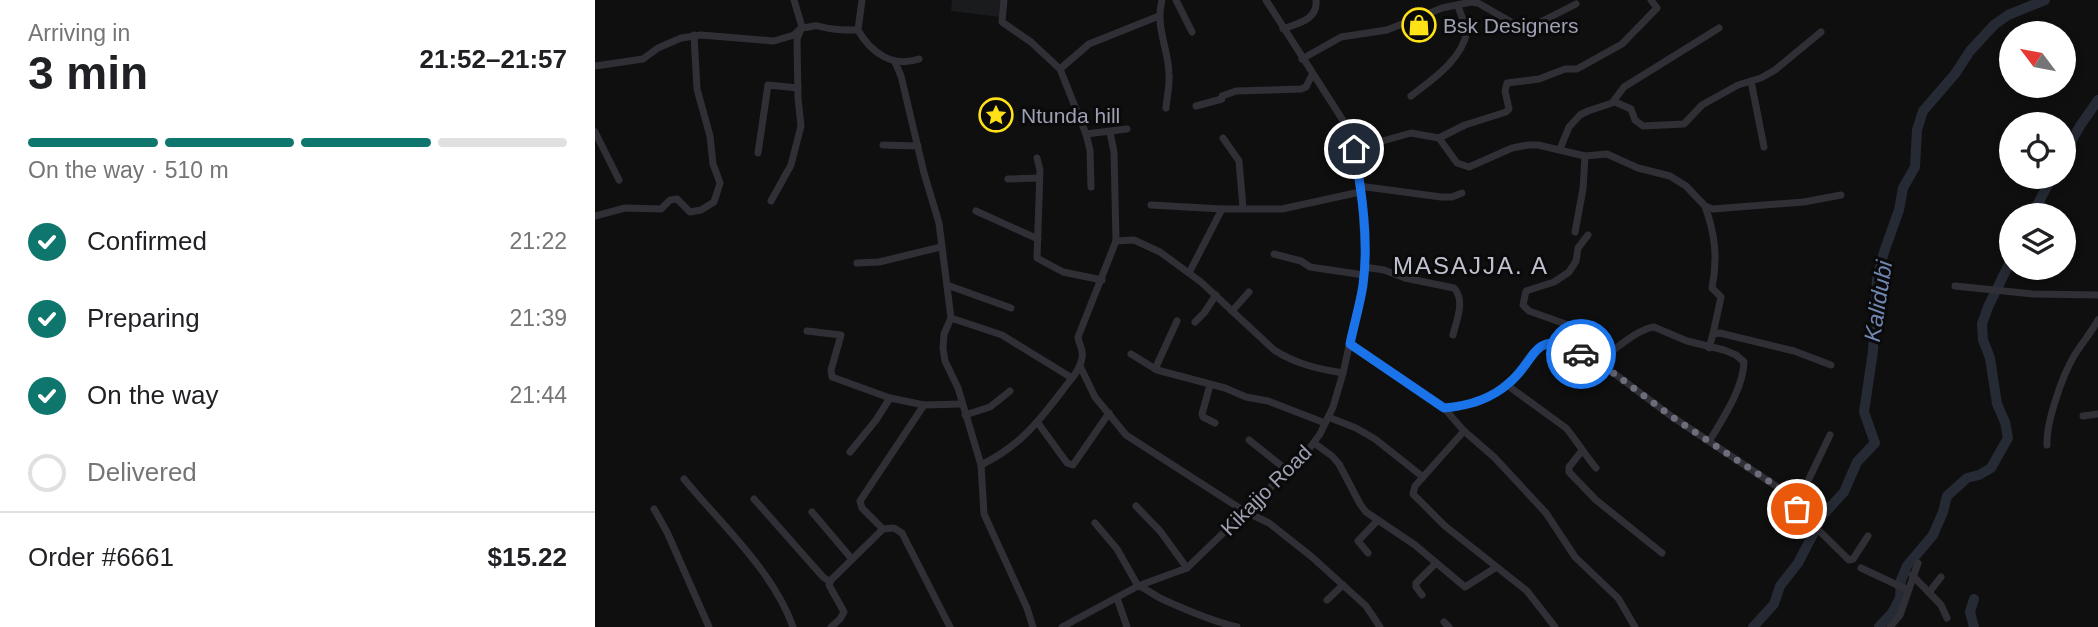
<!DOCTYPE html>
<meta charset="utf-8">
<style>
body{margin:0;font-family:Arial,sans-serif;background:#f6f6f6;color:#202124;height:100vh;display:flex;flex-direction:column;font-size:26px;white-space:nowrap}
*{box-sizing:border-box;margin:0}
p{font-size:23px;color:#757577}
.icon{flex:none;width:38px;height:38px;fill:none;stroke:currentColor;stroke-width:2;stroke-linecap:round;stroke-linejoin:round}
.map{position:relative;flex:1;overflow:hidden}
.panel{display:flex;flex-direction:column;background:#fff;width:595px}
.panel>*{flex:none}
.needle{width:46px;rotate:302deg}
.fabs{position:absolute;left:1404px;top:21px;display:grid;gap:14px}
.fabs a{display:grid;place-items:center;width:77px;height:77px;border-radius:50%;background:#fff;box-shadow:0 4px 10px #0003;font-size:35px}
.pin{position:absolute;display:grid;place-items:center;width:60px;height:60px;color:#fff;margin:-30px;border:4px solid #fff;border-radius:50%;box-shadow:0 2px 7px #0007}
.courier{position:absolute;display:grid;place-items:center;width:70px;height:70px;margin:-35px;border:5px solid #1a73e8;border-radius:50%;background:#fff;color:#222;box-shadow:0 2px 9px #0007}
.summary em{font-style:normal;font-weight:800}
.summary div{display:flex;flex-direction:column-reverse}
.summary{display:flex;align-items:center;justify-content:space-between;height:119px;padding:0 28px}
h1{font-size:46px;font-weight:800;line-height:52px}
.bar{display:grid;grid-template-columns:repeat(4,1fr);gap:10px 7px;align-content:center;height:84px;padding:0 28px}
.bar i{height:9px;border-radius:5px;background:#e0e0e0}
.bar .on{background:#0f766e}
.bar p{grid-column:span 4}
.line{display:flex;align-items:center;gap:18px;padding:0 28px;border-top:2px solid #e0e0e0}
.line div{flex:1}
ol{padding:0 28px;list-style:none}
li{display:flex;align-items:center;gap:21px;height:77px}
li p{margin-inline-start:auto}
li .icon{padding:7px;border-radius:50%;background:#0f766e;color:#fff;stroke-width:4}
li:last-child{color:#757577}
li i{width:38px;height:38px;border:4px solid #e0e0e0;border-radius:50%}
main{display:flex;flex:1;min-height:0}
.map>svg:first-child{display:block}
</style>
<main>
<section class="panel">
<div class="summary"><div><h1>3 min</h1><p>Arriving in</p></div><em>21:52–21:57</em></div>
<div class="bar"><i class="on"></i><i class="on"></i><i class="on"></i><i></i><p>On the way · 510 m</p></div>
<ol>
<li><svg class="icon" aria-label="check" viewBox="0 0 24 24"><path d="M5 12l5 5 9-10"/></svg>Confirmed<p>21:22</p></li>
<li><svg class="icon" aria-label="check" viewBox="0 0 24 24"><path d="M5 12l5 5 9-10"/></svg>Preparing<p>21:39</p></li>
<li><svg class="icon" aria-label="check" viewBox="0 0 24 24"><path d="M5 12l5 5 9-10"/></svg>On the way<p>21:44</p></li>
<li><i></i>Delivered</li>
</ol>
<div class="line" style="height:91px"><div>Order #6661</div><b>$15.22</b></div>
</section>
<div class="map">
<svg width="1503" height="627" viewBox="0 0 1503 627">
<rect width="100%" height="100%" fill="#0f0f10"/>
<polygon fill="#1a1b1d" points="357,0 407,0 405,17 356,11"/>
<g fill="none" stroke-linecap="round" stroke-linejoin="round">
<g stroke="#252a34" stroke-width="10">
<polyline points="1468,156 1485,126 1503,100"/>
<polyline points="1437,215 1457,177"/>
<polyline points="1379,599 1375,612 1379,627"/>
<polyline points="1158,627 1179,604 1185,586 1203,563 1228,515 1249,492 1262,462 1280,443 1269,412 1278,351 1282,279 1289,252 1304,210 1308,188 1320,167 1322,130 1328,111 1360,74 1375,51 1399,25 1413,15 1450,0"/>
<polyline points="1284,627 1297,613 1305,598 1306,580 1312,566 1338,535 1348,512 1352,496 1372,478 1384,475 1396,468 1413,438 1410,422 1402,404 1395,358 1388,340 1387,324 1393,307 1416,260"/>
</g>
<g stroke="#302f36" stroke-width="7">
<path d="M267,0L263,30C276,53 298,68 324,59"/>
<polyline points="409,0 407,22 436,42 465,69 491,134 532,129"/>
<path d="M567,0C560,26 573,48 574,73C575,85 572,96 571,108"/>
<polyline points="581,0 597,32"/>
<path d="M688,29C703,23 723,20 721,0"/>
<polyline points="707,59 746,37 792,30 847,8 876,2 883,3 930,30 981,4"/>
<polyline points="300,62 306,76 329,173 344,223 356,318 349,334 348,348 350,361 363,388 386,465 389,514 432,608 438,627"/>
<polyline points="0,66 48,59 63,48 86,38 106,35 179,41 199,35 207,27 199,0"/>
<polyline points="465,69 494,44 564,16"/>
<polyline points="1156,81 1169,147"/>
<path d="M816,96C838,79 867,60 872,31L863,6"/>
<polyline points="1020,102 1036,109 1040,120 1048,126 1089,124 1107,105 1143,85 1166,78 1180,70 1226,32"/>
<polyline points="601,106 627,99 627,96 641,91 706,89 711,87 717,75"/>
<polyline points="0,132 24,180"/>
<polyline points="491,134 495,150 496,187"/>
<polyline points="628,138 644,161 648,208"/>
<polyline points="844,138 862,163 874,167 917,148 933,145 943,145 990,156 1012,154 1043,168 1075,176 1091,186 1110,206 1118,209 1209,202 1246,195"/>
<polyline points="288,145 323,146"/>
<polyline points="759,149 816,133 844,138 870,125 911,112 914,109 910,91 912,83 944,79 970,69 982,69 1027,44 1062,8 1056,0"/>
<polyline points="965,149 974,127 985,115 993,111 1017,103 1029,87 1124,28"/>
<polyline points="163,153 173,85 203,88"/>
<polyline points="442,158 445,170 442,258 468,272 507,280"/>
<polyline points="413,179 444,178"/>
<polyline points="764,186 846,197 857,197 867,193"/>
<path d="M176,201L196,165L206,126L203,98L202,39L207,27C214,29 216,25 223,26C237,30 248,30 263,30"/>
<polyline points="556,205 627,209"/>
<path d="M1110,206C1120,234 1123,258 1117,288L1126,297L1118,334"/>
<polyline points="381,211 443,239"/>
<polyline points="0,216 30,208 66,209 75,200 82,199 95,212 106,210 119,202 125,183 118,164 115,136 102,89 99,35"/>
<polyline points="980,232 988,189 990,156"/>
<path d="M521,241L539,240L565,252L606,282L679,350C701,364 723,369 748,373"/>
<polyline points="679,254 706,261 715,267 769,275"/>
<polyline points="262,263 284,262 346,247"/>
<path d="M769,267L789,270L810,278L859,288C871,301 861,321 858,335"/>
<polyline points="594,273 627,209 687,209 765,192"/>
<polyline points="352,285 416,308"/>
<polyline points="1360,286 1438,294 1503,295"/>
<polyline points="637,311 654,292"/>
<polyline points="356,318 407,335 477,378"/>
<polyline points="600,322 609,313 621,295"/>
<polyline points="212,331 246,335 236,370 237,377 295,398"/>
<polyline points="755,344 849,408 869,431 899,457 951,513 980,557 1023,598 1040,627"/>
<polyline points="1114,348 1118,334 1125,333 1199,351 1236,365"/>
<polyline points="536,354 562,370 630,388 651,397 673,401 730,423"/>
<polyline points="986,354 996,333 934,311 928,305 931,291 959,282 974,272 981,261 983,248 993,235"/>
<path d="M1004,365C1014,352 1043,329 1059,327L1092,341L1129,350L1141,355L1149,362C1148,389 1128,418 1115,440"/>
<polyline points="485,366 500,397 531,435 649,511 674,523 717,557 771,606 785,627"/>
<polyline points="560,369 582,321"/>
<polyline points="615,385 607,414 608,417 620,423"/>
<path d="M912,385L971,428C982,441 990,455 1001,468"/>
<polyline points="849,408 882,403 897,395 921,376 938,352 953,343 962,343 979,350 1020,374 1076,416 1184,488 1202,509 1254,560 1258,559 1273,536"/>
<polyline points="370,415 395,407 415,391"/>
<polyline points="1488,416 1503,414"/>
<polyline points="733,417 761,428 780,439 828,477"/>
<polyline points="443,423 472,463 478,465 514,413"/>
<polyline points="869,431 820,486 818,494 850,526 932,591 960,627"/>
<polyline points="654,440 693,471"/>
<polyline points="719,443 737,456 744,464 765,504 771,512 820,545 870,587 900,568"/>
<path d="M1452,445C1451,423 1467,376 1479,356C1486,344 1496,333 1503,320"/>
<polyline points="255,452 281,420 295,398 329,405"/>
<polyline points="986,452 974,467 974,472 1001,500 1067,553"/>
<path d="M386,465C424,446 441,425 467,391C474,381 485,371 487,358C489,350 484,345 483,337L521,241L519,152L515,132"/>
<path d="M89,479C126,524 179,572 198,627"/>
<polyline points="159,499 228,577 235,582"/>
<polyline points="1194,499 1211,485 1235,435"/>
<polyline points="541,506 565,531 592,568"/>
<polyline points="59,509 72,532 114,627"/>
<polyline points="217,512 256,558"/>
<path d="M500,523L522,549L543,586C553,589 558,595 567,599C591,610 616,621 642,627"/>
<polyline points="288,529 267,508 265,501 329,405 367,404"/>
<polyline points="773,553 763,541 783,520"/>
<polyline points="1266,568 1313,590"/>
<polyline points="1317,575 1346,605 1352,618"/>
<polyline points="1335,591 1346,577"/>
<polyline points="827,595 821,587 821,583 841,563"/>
<polyline points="522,598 532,627"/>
<polyline points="732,600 748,585"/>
<polyline points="849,622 854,627"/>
<polyline points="236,627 245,619 249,612 234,585 236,580 288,529 299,528 307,533 355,627"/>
<polyline points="467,627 543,586 592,568 711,453 725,434 738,407 748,373 768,284 770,261 767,207 759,149 749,122 671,0"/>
<polyline points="1295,627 1305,615 1323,563"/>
</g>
</g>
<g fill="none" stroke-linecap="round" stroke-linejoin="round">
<polyline stroke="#6c6d7a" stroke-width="7" stroke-dasharray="0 12.6" points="986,354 1020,374 1076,416 1184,488 1202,509"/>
<path stroke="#1a73e8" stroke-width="9" d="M759,149C767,192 774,241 768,285C765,305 759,324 755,344L849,408C873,406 895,400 914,383C943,359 938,326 986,354"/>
</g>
<defs>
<symbol id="shop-ring" viewBox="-11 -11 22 22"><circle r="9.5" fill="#0a0a0b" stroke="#ffe118" stroke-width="1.5"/><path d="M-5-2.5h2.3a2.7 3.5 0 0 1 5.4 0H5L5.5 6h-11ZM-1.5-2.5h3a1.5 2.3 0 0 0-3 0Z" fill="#ffe118"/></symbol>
<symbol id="sight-ring" viewBox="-11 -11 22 22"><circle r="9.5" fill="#0a0a0b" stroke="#ffe118" stroke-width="1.5"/><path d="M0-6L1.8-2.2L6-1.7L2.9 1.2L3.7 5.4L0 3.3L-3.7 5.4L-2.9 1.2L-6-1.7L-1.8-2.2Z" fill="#ffe118"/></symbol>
</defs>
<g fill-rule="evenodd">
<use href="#shop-ring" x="805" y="6" width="38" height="38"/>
<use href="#sight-ring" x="382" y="96" width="38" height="38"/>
</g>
<g text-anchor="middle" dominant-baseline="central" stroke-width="6" stroke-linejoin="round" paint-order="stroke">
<g font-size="21" fill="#9ea0b3" stroke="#0a0a0b" text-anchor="start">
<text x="848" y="25">Bsk Designers</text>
<text x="426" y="115">Ntunda hill</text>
</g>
<g font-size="21" fill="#9ea0b3" stroke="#0a0a0b">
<text transform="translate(671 490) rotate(-45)">Kikajjo Road</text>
</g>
<g font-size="23" font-style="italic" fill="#7186b2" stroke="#0a0a0b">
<text transform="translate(1283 301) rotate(-81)">Kalidubi</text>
</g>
<g font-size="24" letter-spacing="2" fill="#c0c1ce" stroke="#0a0a0b">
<text x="876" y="265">MASAJJA. A</text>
</g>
</g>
</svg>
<div class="fabs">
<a><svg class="needle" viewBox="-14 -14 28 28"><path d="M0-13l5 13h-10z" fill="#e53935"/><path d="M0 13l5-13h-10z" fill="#757577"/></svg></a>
<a><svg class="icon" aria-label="locate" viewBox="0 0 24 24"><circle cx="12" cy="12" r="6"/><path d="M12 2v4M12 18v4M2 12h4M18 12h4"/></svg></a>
<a><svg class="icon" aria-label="layers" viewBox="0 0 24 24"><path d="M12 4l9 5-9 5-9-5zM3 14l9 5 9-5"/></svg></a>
</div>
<div class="pin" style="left:1202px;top:509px;background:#ea580c"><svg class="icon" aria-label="bag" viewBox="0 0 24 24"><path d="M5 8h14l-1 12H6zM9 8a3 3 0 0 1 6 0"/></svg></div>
<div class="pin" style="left:759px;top:149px;background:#1f2937"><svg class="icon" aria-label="home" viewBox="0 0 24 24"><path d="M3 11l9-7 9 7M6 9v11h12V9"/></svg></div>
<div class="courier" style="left:986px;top:354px"><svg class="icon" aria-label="car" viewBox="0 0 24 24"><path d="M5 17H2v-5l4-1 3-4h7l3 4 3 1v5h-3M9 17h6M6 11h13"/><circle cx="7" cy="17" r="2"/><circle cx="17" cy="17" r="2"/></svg></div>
</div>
</main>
